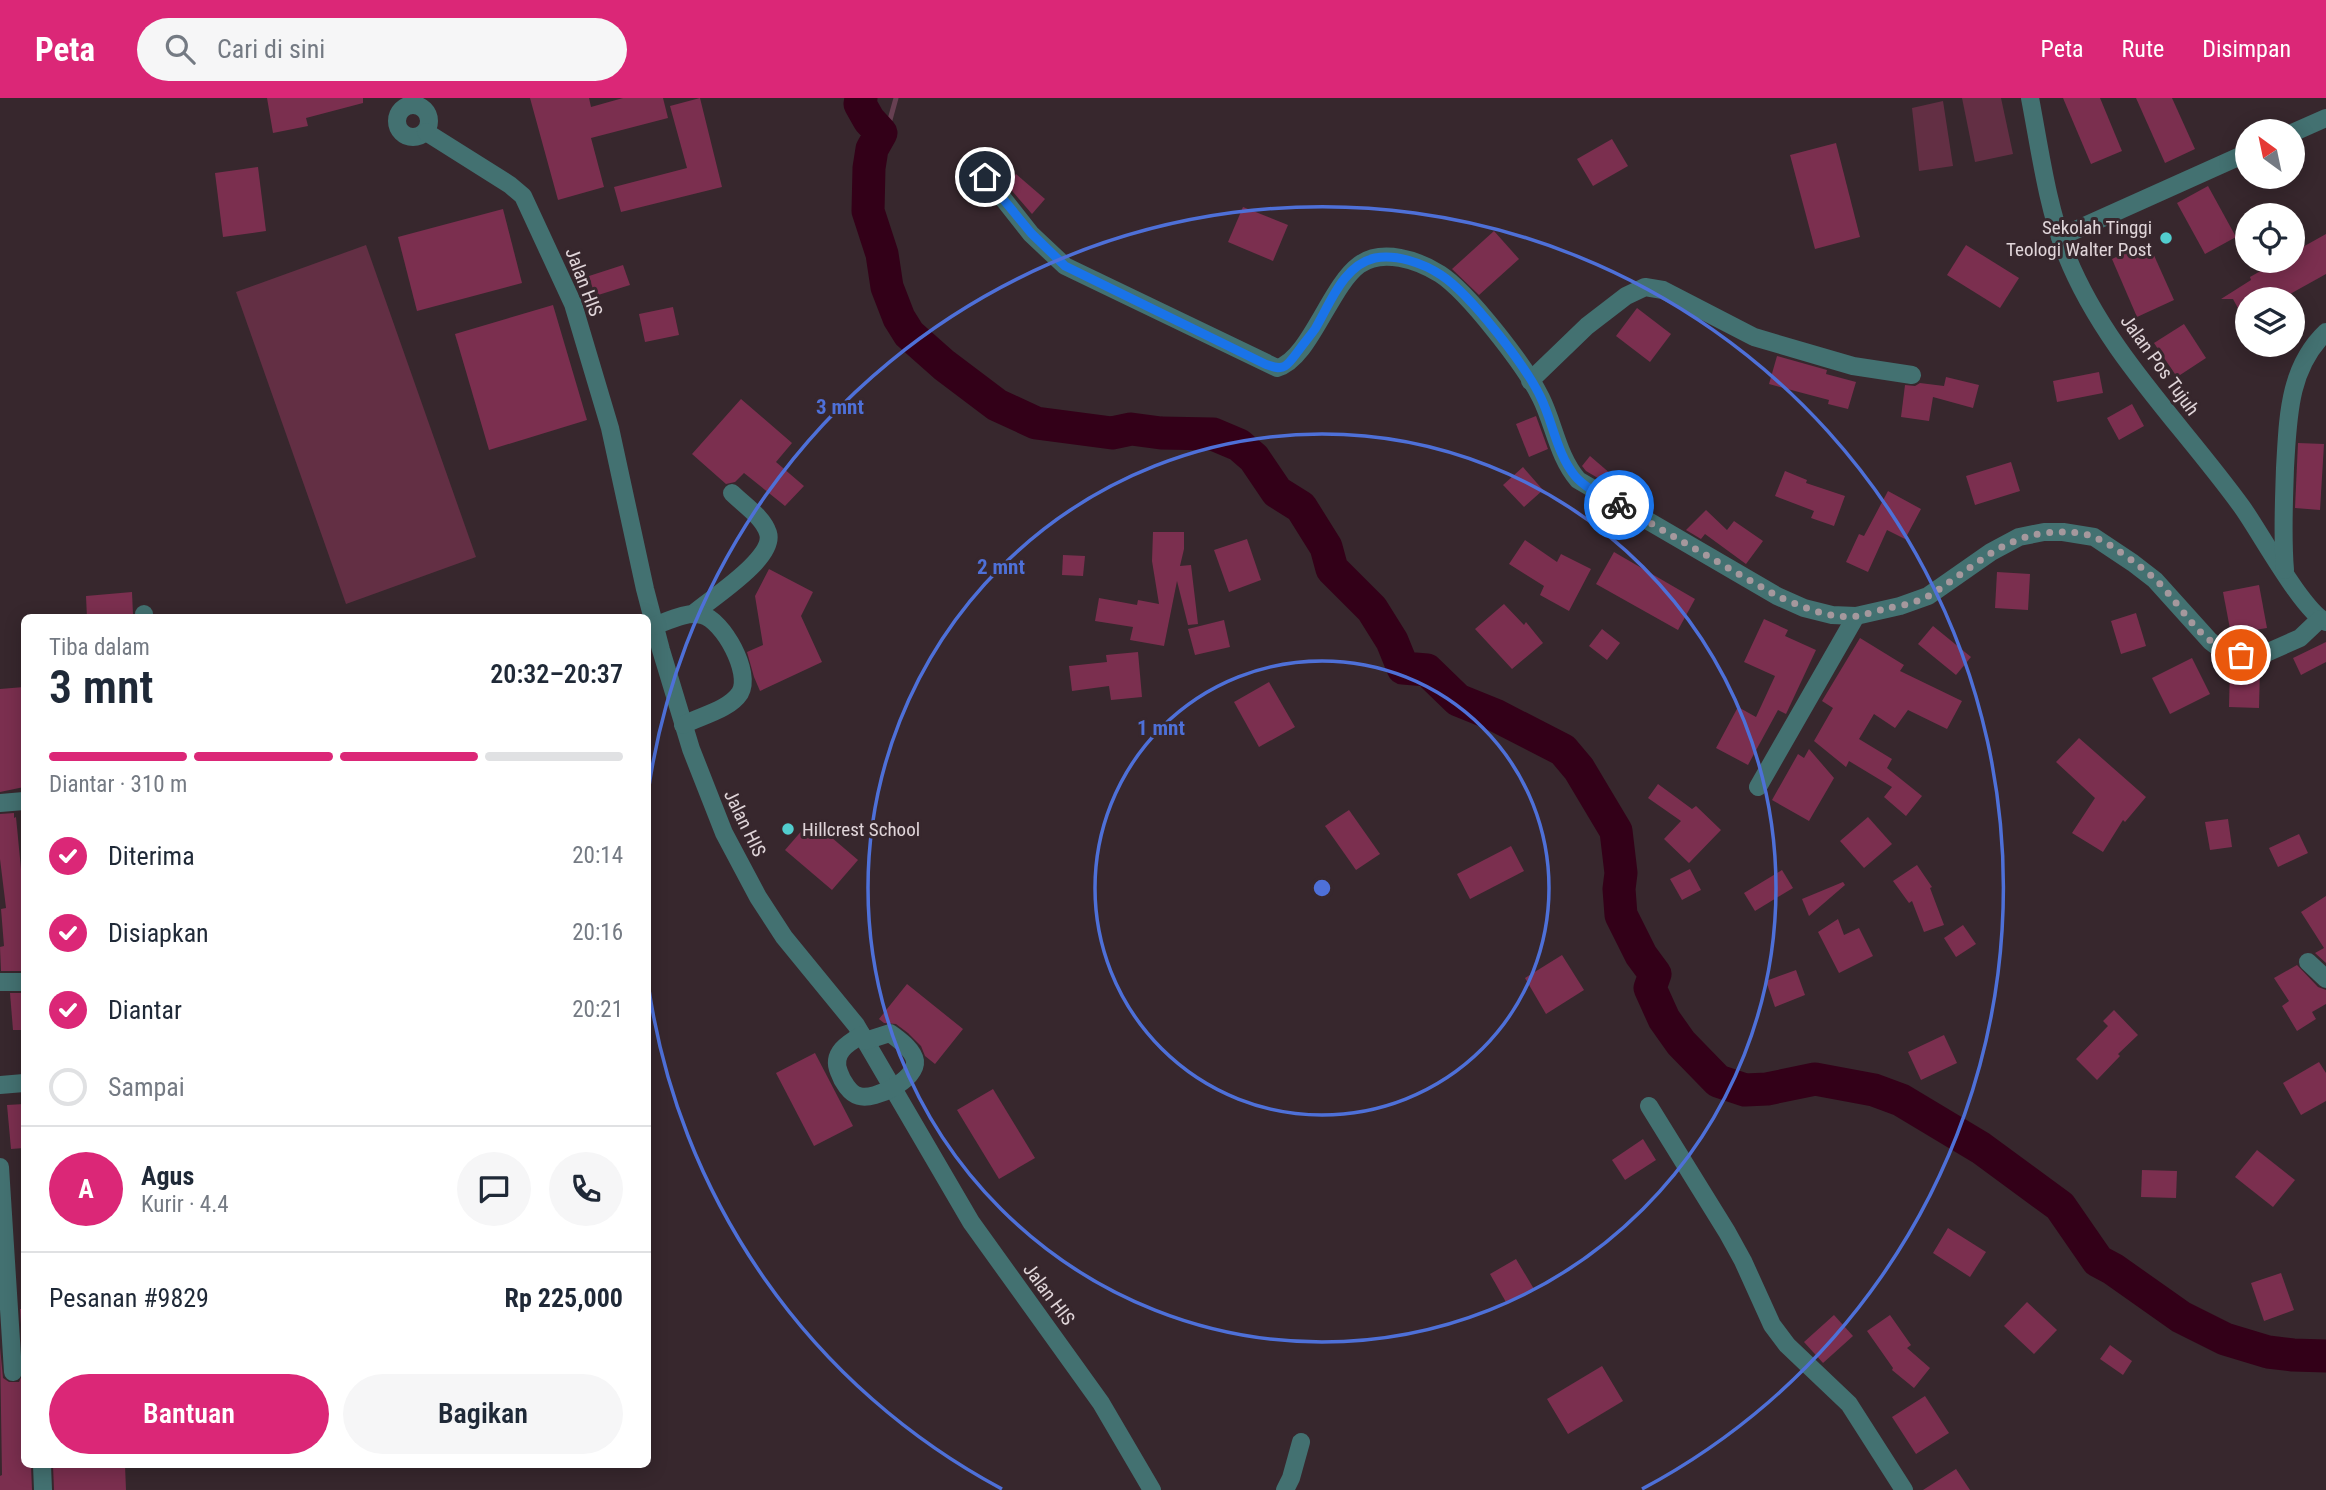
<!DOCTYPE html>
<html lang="id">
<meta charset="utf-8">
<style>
body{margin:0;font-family:"Roboto Condensed",sans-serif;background:#f6f6f7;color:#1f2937;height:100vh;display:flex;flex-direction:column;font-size:26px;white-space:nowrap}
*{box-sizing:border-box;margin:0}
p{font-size:23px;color:#747a83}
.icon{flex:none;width:38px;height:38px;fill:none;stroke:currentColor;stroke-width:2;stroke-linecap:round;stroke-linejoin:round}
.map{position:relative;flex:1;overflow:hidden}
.side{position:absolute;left:21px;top:516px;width:630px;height:854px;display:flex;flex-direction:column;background:#fff;border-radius:10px;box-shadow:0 4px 18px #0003}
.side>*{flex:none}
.needle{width:46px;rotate:327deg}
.fabs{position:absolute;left:2235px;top:21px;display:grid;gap:14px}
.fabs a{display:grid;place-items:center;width:70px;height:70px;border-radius:50%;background:#fff;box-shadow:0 4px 18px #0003;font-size:35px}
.pin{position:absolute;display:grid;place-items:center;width:60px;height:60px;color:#fff;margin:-30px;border:4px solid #fff;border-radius:50%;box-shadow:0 2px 7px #0007}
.courier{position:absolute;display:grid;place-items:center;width:70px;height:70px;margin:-35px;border:5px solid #1a73e8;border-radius:50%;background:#fff;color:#222;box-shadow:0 2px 9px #0007}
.summary em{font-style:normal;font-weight:600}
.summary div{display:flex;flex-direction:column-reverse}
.summary{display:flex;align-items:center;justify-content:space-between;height:119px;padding:0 28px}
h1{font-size:46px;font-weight:600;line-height:52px}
.bar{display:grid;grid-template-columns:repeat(4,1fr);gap:10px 7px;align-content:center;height:84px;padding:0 28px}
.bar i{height:9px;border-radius:5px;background:#e0e1e3}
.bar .active{background:#db2777}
.bar p{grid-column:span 4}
.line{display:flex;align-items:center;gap:18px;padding:0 28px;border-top:2px solid #e0e1e3}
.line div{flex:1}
.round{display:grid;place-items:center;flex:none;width:74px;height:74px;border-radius:37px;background:#f6f6f7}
ol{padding:0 28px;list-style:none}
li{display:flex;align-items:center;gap:21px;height:77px}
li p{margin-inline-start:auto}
li .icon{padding:7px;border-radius:50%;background:#db2777;color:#fff;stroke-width:4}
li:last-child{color:#747a83}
li i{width:38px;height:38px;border:4px solid #e0e1e3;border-radius:50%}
.primary-button{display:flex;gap:14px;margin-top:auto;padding:14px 28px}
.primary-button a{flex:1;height:80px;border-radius:42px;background:#db2777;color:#fff;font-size:28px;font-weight:600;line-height:80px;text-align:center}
.primary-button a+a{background:#f6f6f7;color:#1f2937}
header{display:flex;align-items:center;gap:42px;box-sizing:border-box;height:98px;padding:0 35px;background:#db2777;color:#fff}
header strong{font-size:33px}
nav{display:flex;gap:38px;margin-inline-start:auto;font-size:24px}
.search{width:490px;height:63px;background:#f6f6f7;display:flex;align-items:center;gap:18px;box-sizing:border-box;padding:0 24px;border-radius:38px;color:#747a83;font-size:26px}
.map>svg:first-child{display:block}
</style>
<header>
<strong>Peta</strong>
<div class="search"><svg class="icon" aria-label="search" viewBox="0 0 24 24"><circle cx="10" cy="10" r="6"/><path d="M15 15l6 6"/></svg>Cari di sini</div>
<nav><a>Peta</a><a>Rute</a><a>Disimpan</a></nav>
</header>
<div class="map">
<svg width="2326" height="1392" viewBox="0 0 2326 1392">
<rect width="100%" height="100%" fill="#37272d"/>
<g fill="#632f44">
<polygon points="1962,0 2001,0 2013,56 1975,64"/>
<polygon points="1943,3 1953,68 1919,73 1912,10"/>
<polygon points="366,147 476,459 346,506 236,194"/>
</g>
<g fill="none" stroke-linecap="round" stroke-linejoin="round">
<polyline stroke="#674052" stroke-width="5" points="881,35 888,29 896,0"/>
<polyline stroke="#330018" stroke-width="33" points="861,0 860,6 869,22 881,35 872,51 869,70 868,113 882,156 887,189 899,220 909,236 944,267 997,307 1036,325 1112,335 1131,331 1161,335 1213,336 1239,347 1254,360 1277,394 1301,409 1326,449 1332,471 1372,511 1392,543 1403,570 1427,572 1458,602 1495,617 1563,652 1579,671 1616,733 1621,775 1619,791 1621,817 1641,857 1655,876 1650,890 1664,921 1681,945 1718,983 1745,992 1767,991 1815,981 1874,992 1901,1002 1981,1050 2060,1108 2098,1163 2113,1171 2181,1219 2225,1241 2268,1254 2293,1257 2326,1258"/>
</g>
<g fill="#7b2f4f">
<polygon points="267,0 363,0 363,5 306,20 308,28 273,35"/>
<polygon points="530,0 589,0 591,9 623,0 663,0 668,20 591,40 604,89 558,102"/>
<polygon points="700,0 722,89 621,114 614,89 687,70 670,8"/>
<polygon points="2063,0 2100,0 2122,53 2091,66"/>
<polygon points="2136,0 2172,0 2195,51 2165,65"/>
<polygon points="1612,41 1628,68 1593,88 1577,61"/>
<polygon points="1836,45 1860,139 1815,151 1790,57"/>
<polygon points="258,69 266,133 223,139 215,75"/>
<polygon points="1016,76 1045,101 1032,116 1007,87"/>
<polygon points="2208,88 2236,139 2205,156 2177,105"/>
<polygon points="1243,109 1288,127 1273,163 1228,144"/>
<polygon points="503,111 522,185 417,213 398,139"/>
<polygon points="1494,133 1519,161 1479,197 1452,171"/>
<polygon points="2326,136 2326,176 2281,201 2247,201 2247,227 2233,201 2221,201 2251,182 2250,179 2278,163 2292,163 2292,155"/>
<polygon points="2148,144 2174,202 2137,219 2112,161"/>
<polygon points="1966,147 2019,180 2000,210 1947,177"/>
<polygon points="623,167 630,187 595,198 589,178"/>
<polygon points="553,207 587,322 489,352 455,236"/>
<polygon points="673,209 679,237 645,244 639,216"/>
<polygon points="1637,210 1671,236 1650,264 1616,238"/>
<polygon points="2184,226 2206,260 2177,279 2154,245"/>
<polygon points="1777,258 1827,272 1826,276 1856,284 1848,311 1828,306 1829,302 1769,286"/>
<polygon points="2099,274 2103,295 2057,304 2053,283"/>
<polygon points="1946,279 1979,287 1973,310 1933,299 1929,323 1901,319 1905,287 1915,288 1920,285 1944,288"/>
<polygon points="741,301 792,345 776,364 804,388 785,408 744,375 735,384 726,386 692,356"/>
<polygon points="2132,306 2144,328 2119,342 2107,320"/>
<polygon points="1536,318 1548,351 1529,359 1516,326"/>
<polygon points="2298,345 2324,346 2320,412 2295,410"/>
<polygon points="1590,358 1619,383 1613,389 1586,373 1582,368"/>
<polygon points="2011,364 2020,393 1975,407 1966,378"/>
<polygon points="1523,369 1543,392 1524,409 1503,387"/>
<polygon points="1785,373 1807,382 1806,385 1845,398 1834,428 1811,420 1814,413 1775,398"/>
<polygon points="1888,393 1921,411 1905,441 1887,432 1868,474 1846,464 1859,436 1864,438"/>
<polygon points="1706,412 1727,432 1734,423 1763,443 1746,466 1705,436 1701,441 1686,432"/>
<polygon points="1153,434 1184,434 1184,451 1180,468 1191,467 1198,526 1188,527 1177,483 1164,548 1130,542 1133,529 1095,523 1099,500 1137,507 1138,502 1159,506 1152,463"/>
<polygon points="1247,441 1261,482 1229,494 1214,452"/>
<polygon points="1525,442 1557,464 1561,456 1591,471 1569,513 1540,497 1544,488 1509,466"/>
<polygon points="1614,454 1695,501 1678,532 1596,486"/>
<polygon points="1063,457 1085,458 1083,478 1062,477"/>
<polygon points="769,471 813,494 801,518 822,564 760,593 754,579 747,554 763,547 755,498"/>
<polygon points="1997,474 2030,476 2028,512 1995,510"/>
<polygon points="2259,487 2267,530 2231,536 2223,494"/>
<polygon points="132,494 133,517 87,520 86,498"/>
<polygon points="1504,506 1524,527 1526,524 1543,545 1512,571 1475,531"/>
<polygon points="2136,515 2146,548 2121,556 2111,523"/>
<polygon points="1764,521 1788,532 1785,538 1816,552 1786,616 1778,612 1748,667 1716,650 1738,609 1756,619 1775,578 1744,564"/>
<polygon points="1224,522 1230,549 1195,557 1188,531"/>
<polygon points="1933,528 1971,559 1956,577 1918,546"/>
<polygon points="1602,531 1620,545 1607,562 1589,548"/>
<polygon points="1860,540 1904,567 1900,573 1962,603 1947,631 1908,612 1895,630 1874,616 1859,641 1892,661 1887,670 1922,698 1906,718 1884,699 1892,689 1849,663 1846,669 1814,643 1833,610 1822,603"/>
<polygon points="2326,544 2326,564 2301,577 2293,560"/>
<polygon points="1138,554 1142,599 1111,602 1109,588 1072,593 1069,568 1107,564 1106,557"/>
<polygon points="2192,560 2210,596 2170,616 2152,580"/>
<polygon points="2230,569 2260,570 2259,610 2229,609"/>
<polygon points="1269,584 1295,629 1259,649 1234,604"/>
<polygon points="24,589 24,689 0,694 0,591"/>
<polygon points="2079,640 2146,699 2125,724 2123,722 2103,754 2072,735 2095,700 2056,664"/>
<polygon points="1809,651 1834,680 1809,723 1772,702 1798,656 1804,660"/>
<polygon points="1658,686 1692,711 1696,708 1721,732 1689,765 1664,741 1681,723 1648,700"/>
<polygon points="1349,712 1380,756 1356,772 1325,728"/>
<polygon points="14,715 14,720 16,719 21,771 24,770 24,873 1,873 0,849 4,848 1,811 6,810 0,761 0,716"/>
<polygon points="1868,719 1892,746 1864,770 1840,743"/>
<polygon points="2228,721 2232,749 2210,752 2205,724"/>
<polygon points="811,722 858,762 832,792 785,752"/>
<polygon points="2299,736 2308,755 2278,769 2269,750"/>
<polygon points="1511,748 1524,773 1470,801 1457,776"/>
<polygon points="1917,767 1932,789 1930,790 1944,827 1924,834 1912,803 1909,805 1893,783"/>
<polygon points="1690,771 1701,792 1682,802 1670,781"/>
<polygon points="1782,772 1793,790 1755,813 1744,795"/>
<polygon points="1843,784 1845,787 1809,818 1802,801"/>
<polygon points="2326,798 2326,865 2315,855 2324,850 2301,814"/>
<polygon points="1838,821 1844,837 1859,830 1873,858 1839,875 1818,834"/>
<polygon points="1963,827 1976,846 1956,859 1944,840"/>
<polygon points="1562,857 1584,892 1546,916 1525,880"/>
<polygon points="2297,867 2318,889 2326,892 2326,906 2312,914 2316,921 2297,933 2282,908 2289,903 2274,880"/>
<polygon points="1796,872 1805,897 1775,909 1766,883"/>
<polygon points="907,886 963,931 935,966 925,958 921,948 908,935 896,926 884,925 879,921"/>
<polygon points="10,895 24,895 24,932 13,932"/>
<polygon points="2114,912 2138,937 2118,956 2120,958 2097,982 2076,961 2108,928 2103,923"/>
<polygon points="1944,937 1957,965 1921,982 1908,954"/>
<polygon points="815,955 853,1028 814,1048 776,975"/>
<polygon points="2319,964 2326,975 2326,1003 2301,1017 2283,985"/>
<polygon points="993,991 1035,1060 999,1081 957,1012"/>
<polygon points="24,1006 24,1050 11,1051 7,1007"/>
<polygon points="1643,1041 1656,1062 1625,1082 1612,1062"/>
<polygon points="2257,1052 2295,1082 2273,1109 2235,1079"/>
<polygon points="2142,1072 2177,1073 2176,1100 2141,1099"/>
<polygon points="1948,1130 1986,1154 1970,1179 1933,1155"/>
<polygon points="1516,1161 1534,1191 1507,1206 1490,1176"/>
<polygon points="2281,1175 2294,1212 2264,1223 2251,1185"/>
<polygon points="2027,1204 2057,1232 2034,1256 2004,1228"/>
<polygon points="20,1211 24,1211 24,1367 31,1367 32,1392 0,1392 0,1378 2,1377 0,1249 3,1280 9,1284 19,1284 24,1273"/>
<polygon points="1834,1217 1853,1238 1823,1265 1804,1244"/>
<polygon points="1890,1217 1911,1247 1907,1250 1930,1270 1914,1290 1892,1272 1893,1270 1867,1233"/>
<polygon points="2110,1247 2132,1263 2123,1277 2100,1261"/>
<polygon points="1602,1268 1623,1303 1568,1336 1547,1301"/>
<polygon points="1925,1298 1949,1335 1916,1356 1892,1319"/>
<polygon points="53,1367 125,1367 126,1392 54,1392"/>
<polygon points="1956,1371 1970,1392 1923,1392"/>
</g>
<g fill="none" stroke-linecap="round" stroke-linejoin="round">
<g stroke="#437171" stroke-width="18">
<path d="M2030,0C2040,52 2047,107 2066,156C2104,252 2182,326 2242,409C2260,434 2302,512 2326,524"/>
<circle cx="413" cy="23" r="16"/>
<polyline points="426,34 510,87 523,98 573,206 610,330 645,491 661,552 691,651 724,735 758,799 784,839 856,927 971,1124 1101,1305 1152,1392"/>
<polyline points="2292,35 2326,20"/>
<path d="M986,79L1031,136L1065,168L1277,270C1309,262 1330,188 1359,167C1382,150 1418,162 1440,176C1468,194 1526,269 1541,300C1554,326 1558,359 1578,382L1777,498L1804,510L1832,517L1856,518L1900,508L1928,498L1991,454L2019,439L2044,434H2063L2094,439L2133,465L2155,482L2210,543L2223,553L2257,559L2300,540L2320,521"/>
<polyline points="2060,139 2247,55"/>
<polyline points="1530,283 1587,228 1626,198 1645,189 1663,192 1754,239 1853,268 1912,277"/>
<path d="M2285,472C2282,437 2284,404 2285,370C2288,321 2288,270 2326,234"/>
<polyline points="144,516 144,520"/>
<path d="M693,516C710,501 776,460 768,435C763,419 743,406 732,395"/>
<path d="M654,528C668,523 687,513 702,517C723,522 752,575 740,595C729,612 700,618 683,627"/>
<polyline points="1758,689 1856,518"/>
<polyline points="0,705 24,703"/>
<polyline points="2308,864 2326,881"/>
<polyline points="0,884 24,884"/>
<path d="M862,937C848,945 831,955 839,974C842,983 850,996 859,998C875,1003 917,981 915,963C913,951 899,942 890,935L865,943"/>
<polyline points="0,987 24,985"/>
<polyline points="1649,1008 1727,1134 1743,1163 1772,1227 1787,1247 1849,1306 1904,1392"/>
<polyline points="0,1069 13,1274"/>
<polyline points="42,1367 43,1392"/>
<polyline points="1285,1392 1291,1380 1301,1344"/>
</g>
</g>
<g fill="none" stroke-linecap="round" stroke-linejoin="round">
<path stroke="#a5989d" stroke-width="7" stroke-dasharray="0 12.6" d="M1619,407L1777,498C1801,508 1831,522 1858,518C1867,516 1876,513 1884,511C1899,508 1917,505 1930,497C1974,470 2006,433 2062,434C2072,434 2084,435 2094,439C2112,446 2140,468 2155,481C2184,509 2199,548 2241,557"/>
<path stroke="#1a73e8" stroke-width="9" d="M985,79L1031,135L1065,168L1265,266C1271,268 1279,272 1285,268C1290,265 1295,257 1299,252C1304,245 1310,238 1315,231C1330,206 1343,167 1375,160C1396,156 1423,165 1441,177C1470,196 1526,268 1541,300C1553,325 1557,356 1575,378C1586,391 1605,399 1619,407"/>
</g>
<g fill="none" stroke="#4e70d8" stroke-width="3.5">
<circle cx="1322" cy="790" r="227"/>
<circle cx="1322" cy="790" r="454"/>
<path d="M1002 1391A681 681 0 0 1 648 885M648 695A681 681 0 1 1 1642 1391"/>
</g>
<g fill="#52cdce" stroke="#37272d" stroke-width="2.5">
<circle cx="2166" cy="140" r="7"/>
<circle cx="788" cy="731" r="7"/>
</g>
<g text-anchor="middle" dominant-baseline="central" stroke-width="6" stroke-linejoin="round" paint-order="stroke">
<g font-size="19" fill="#e0d5d9" stroke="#37272d" text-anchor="end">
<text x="2152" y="129">Sekolah Tinggi<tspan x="2152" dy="22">Teologi Walter Post</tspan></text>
<text x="802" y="731" text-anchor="start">Hillcrest School</text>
</g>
<g font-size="19" fill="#e0d5d9" stroke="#37272d">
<text transform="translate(584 184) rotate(69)">Jalan HIS</text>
<text transform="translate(2160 267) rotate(54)">Jalan Pos Tujuh</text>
<text transform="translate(745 725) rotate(64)">Jalan HIS</text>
<text transform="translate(1049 1196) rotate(53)">Jalan HIS</text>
</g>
</g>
<circle cx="1322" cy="790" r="10" fill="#4e70d8" stroke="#37272d" stroke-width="3.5"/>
<g font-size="21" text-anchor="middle" font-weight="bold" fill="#4e70d8" stroke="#37272d" stroke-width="6" stroke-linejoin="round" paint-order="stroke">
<text x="840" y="316">3 mnt</text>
<text x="1001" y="476">2 mnt</text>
<text x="1161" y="637">1 mnt</text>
</g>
</svg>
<div class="fabs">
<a><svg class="needle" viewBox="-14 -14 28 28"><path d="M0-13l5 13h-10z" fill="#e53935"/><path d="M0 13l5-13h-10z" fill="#747a83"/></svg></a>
<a><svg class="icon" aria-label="locate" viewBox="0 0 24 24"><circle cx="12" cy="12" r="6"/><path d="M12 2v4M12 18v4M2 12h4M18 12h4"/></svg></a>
<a><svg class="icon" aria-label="layers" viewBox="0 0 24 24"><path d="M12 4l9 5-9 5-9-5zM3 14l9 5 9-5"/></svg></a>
</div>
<div class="pin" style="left:2241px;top:557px;background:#ea580c"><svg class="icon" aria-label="bag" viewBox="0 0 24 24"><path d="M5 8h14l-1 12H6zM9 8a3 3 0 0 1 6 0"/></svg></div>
<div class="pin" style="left:985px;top:79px;background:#1f2937"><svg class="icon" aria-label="home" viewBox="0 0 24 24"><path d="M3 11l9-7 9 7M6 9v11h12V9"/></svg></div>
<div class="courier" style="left:1619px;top:407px"><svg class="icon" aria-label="bike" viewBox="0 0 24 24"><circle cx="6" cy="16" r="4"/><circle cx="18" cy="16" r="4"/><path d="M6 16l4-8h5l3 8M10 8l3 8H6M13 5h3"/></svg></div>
<section class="side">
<div class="summary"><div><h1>3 mnt</h1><p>Tiba dalam</p></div><em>20:32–20:37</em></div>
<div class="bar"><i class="active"></i><i class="active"></i><i class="active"></i><i></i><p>Diantar · 310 m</p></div>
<ol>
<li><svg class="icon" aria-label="check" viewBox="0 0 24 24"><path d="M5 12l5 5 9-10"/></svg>Diterima<p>20:14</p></li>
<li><svg class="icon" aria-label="check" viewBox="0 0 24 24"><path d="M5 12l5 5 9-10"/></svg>Disiapkan<p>20:16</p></li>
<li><svg class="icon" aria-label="check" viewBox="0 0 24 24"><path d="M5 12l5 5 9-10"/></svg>Diantar<p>20:21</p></li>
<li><i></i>Sampai</li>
</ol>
<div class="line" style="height:126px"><b class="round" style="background:#db2777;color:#fff">A</b><div><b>Agus</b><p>Kurir · 4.4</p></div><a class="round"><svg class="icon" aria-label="chat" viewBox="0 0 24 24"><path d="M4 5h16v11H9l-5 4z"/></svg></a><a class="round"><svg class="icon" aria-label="phone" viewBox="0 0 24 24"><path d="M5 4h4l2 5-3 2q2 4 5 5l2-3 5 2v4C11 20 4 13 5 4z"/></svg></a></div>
<div class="line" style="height:91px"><div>Pesanan #9829</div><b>Rp 225,000</b></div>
<div class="primary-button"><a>Bantuan</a><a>Bagikan</a></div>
</section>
</div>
